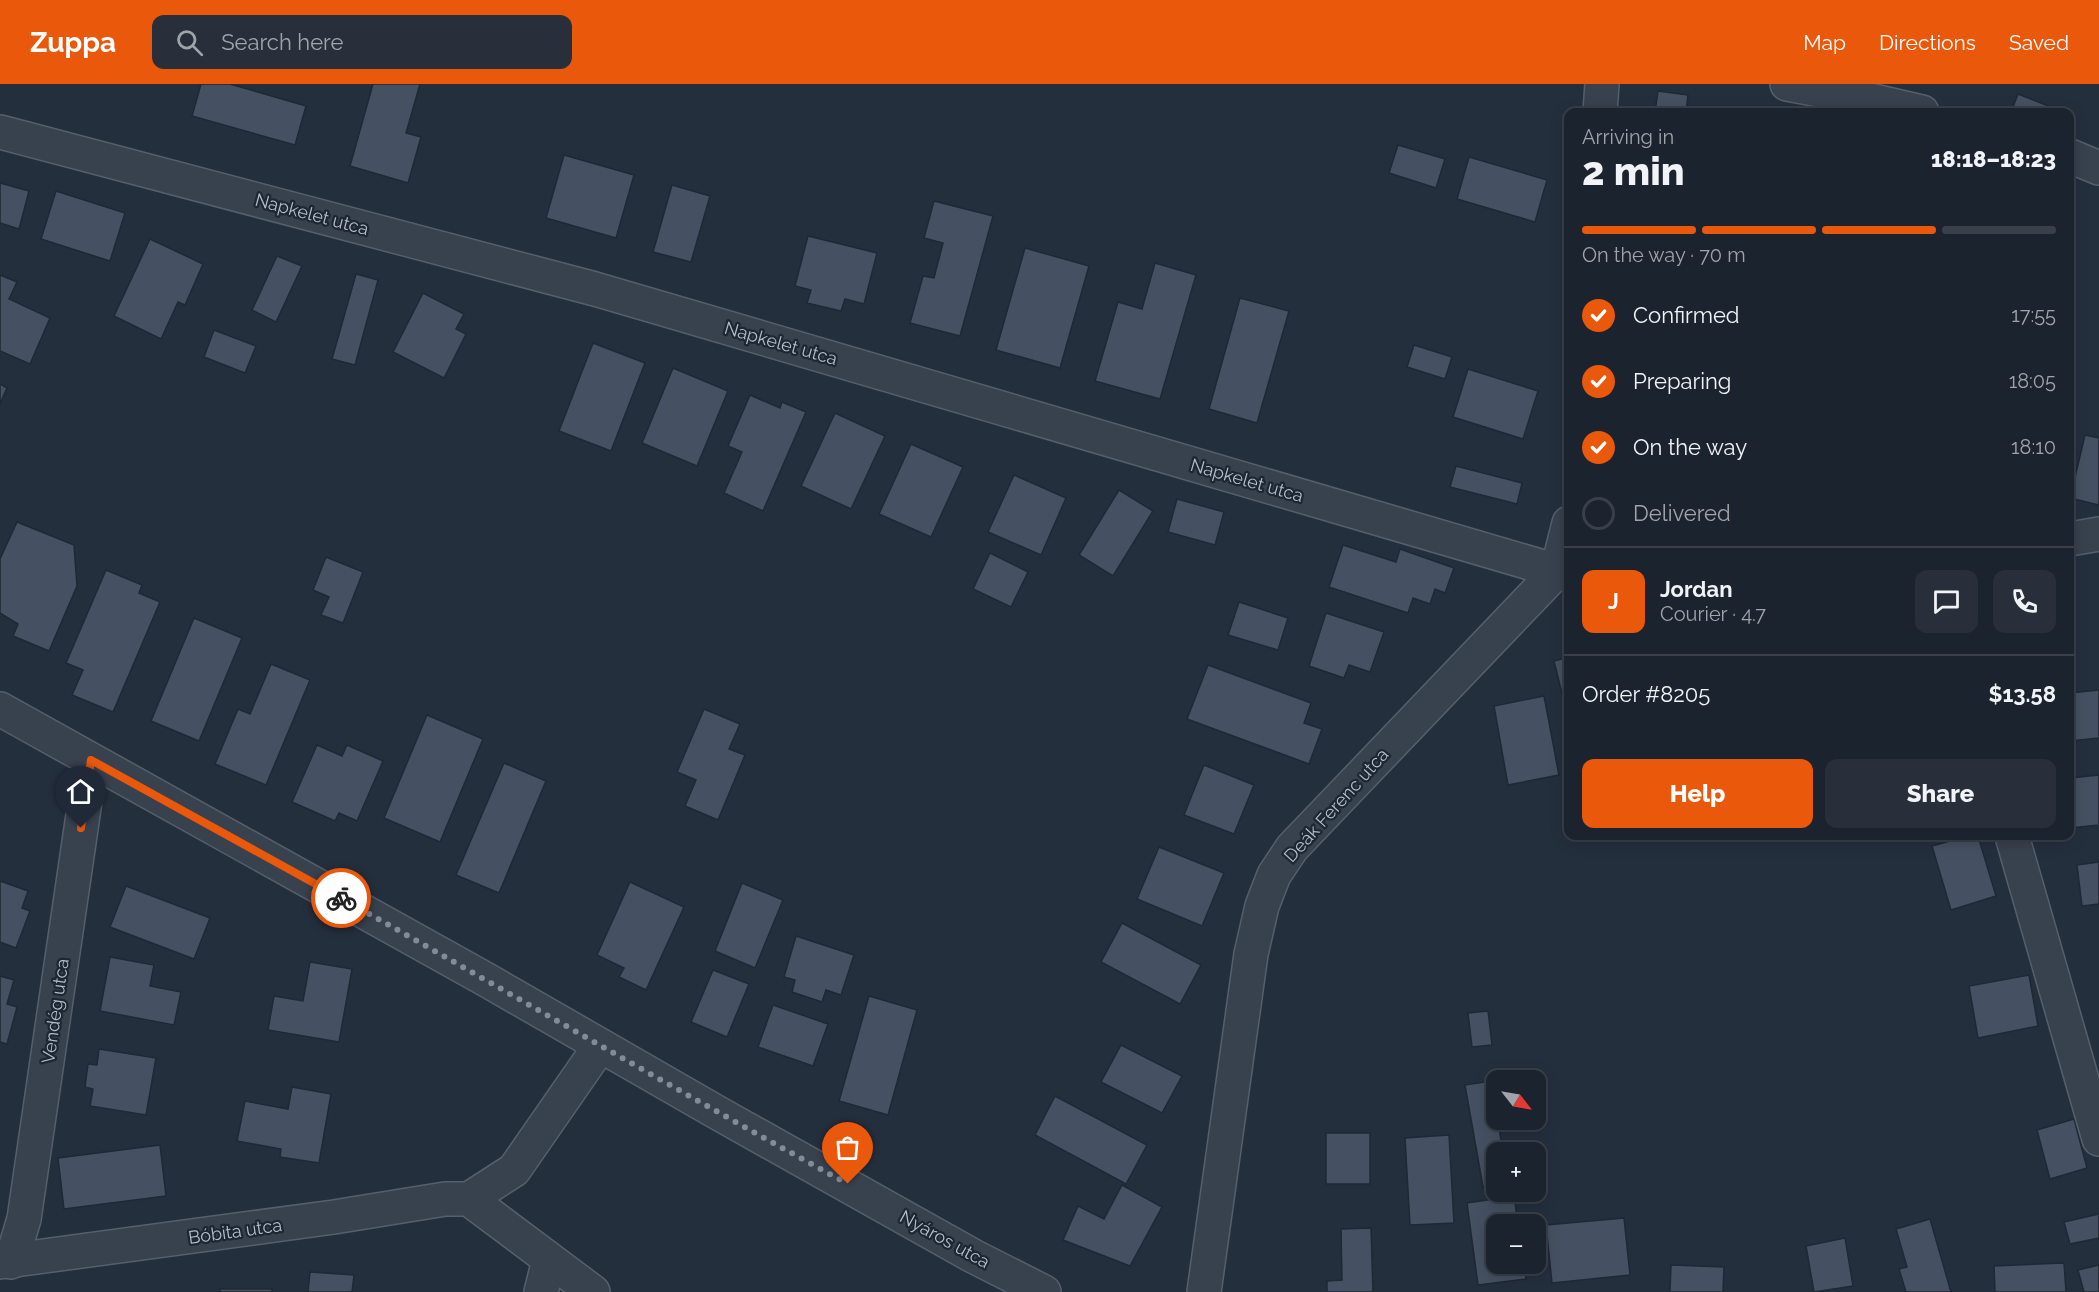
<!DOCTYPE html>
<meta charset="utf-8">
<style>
body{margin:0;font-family:Raleway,sans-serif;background:#282f3a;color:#f1f3f6;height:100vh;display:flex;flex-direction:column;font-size:22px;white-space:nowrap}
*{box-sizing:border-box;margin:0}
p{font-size:20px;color:#a0a4aa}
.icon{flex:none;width:33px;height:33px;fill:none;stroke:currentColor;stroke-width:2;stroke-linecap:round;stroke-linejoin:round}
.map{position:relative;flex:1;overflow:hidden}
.drawer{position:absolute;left:1564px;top:24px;width:510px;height:732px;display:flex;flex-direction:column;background:#1b232e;border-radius:12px;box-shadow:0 3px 15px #0003,0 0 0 2px #39404a}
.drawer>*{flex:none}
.needle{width:39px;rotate:121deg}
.controls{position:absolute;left:1486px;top:986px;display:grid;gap:12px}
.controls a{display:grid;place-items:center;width:60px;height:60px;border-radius:12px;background:#1b232e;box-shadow:0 3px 15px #0003,0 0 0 2px #39404a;font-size:30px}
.pin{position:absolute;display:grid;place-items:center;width:51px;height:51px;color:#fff;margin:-62px -26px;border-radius:50% 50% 50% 0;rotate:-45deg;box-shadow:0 0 6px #0007}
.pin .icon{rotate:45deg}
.courier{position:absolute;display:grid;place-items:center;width:60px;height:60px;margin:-30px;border:4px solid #ea580c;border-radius:50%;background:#fff;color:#222;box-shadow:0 2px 8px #0007}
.summary em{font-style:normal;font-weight:800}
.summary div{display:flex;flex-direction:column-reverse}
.summary{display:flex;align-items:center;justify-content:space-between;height:102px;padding:0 18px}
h1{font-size:39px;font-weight:800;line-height:45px}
.bar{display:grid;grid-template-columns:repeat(4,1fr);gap:9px 6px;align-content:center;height:72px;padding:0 18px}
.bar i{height:8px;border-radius:4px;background:#39404a}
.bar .active{background:#ea580c}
.bar p{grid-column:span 4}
.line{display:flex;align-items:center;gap:15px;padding:0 18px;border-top:2px solid #39404a}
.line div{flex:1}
.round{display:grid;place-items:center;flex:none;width:63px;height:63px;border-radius:12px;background:#282f3a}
ol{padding:0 18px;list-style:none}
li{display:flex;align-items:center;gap:18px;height:66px}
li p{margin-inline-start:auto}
li .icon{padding:6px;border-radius:50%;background:#ea580c;color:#fff;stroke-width:4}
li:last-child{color:#a0a4aa}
li i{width:33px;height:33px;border:3px solid #39404a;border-radius:50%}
.cta{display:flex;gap:12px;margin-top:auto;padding:12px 18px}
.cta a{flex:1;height:69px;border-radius:12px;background:#ea580c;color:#fff;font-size:24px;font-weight:800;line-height:69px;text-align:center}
.cta a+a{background:#282f3a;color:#f1f3f6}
header{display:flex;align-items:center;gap:36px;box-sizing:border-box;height:84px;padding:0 30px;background:#ea580c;color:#fff}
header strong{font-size:28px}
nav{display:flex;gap:33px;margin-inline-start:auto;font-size:21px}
.search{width:420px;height:54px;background:#282f3a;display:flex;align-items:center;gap:15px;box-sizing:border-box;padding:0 21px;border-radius:12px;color:#a0a4aa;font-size:22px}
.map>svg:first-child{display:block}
</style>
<header>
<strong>Zuppa</strong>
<div class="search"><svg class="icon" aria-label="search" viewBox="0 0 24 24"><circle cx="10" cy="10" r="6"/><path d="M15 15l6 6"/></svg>Search here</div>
<nav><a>Map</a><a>Directions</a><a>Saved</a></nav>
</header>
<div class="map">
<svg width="2099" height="1208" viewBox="0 0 2099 1208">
<rect width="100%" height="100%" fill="#242f3e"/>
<g fill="#455162" stroke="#1f2835" stroke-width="1.5">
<polygon points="201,0 230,0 306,22 295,61 192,32"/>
<polygon points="373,0 420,0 406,49 421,53 408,99 350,82"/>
<polygon points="1658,7 1688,11 1686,28 1655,28"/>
<polygon points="2018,10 2051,23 2048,28 2011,28"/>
<polygon points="1398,61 1445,75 1436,104 1389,89"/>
<polygon points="564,71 634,91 616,154 546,134"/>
<polygon points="1469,73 1547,96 1535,138 1457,115"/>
<polygon points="0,99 29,107 19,145 0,139"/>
<polygon points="672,101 710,112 691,178 653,168"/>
<polygon points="56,107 125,129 110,177 41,155"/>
<polygon points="934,117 993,132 960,252 910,239 923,192 934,194 943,159 924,154"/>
<polygon points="808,152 877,169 864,220 845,215 841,227 807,219 811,206 795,202"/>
<polygon points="150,155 203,180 185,221 178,218 161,255 114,232"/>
<polygon points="1025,164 1089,182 1060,284 996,266"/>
<polygon points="277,172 302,182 276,238 252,226"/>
<polygon points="1155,179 1196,191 1160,315 1095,297 1118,218 1142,225"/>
<polygon points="356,190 378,196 355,281 332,275"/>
<polygon points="0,191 17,198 9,215 50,234 30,280 0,267"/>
<polygon points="423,209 464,230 456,245 466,250 444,294 393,268"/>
<polygon points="1240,214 1289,227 1257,339 1209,325"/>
<polygon points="214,246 256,262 245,289 204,273"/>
<polygon points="593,259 645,279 611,367 559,347"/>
<polygon points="1414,261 1452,273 1445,295 1407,283"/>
<polygon points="673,284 728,307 697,382 642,359"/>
<polygon points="1468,285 1538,307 1523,355 1453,333"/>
<polygon points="0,300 7,304 0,320"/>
<polygon points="750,311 780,324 782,318 806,328 763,427 724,409 742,368 728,362"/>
<polygon points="835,329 885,352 851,425 801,402"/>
<polygon points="2085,351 2099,354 2099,421 2070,414"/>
<polygon points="911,360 963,383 931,453 879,430"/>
<polygon points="1456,382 1522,399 1517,420 1450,403"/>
<polygon points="1014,391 1066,414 1041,471 988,448"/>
<polygon points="1119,406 1153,427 1113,492 1079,471"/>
<polygon points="1177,415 1224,428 1215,461 1168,448"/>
<polygon points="17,438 74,461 77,502 49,567 13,552 18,540 0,529 0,475"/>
<polygon points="1343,461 1396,478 1400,465 1454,484 1445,509 1435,505 1430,520 1413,514 1408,529 1329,503"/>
<polygon points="990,469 1028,488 1011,523 973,505"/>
<polygon points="326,473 363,488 343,539 321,531 329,513 313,506"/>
<polygon points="106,486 142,501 139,509 160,518 113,628 72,611 83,586 66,579"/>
<polygon points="1239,518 1288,534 1278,566 1228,551"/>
<polygon points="1326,529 1384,548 1370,588 1349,581 1344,594 1309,582"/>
<polygon points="194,534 242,554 199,657 151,637"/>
<polygon points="1569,573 1569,638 1554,577"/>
<polygon points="271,580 310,596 266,701 215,680 238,625 250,630"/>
<polygon points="1208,581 1311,619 1304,639 1322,645 1309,680 1187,635"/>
<polygon points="2099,606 2099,654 2070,657 2070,609"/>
<polygon points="1544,612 1559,691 1508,701 1494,622"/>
<polygon points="704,625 740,640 729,665 745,671 718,736 685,722 696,696 677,688"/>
<polygon points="427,631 483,655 440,758 384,734"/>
<polygon points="317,661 342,672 347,661 383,677 357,737 339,729 335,737 292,718"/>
<polygon points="504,679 546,697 499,809 456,791"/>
<polygon points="1204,681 1254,701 1234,750 1184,731"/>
<polygon points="2099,691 2099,741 2070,744 2070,694"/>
<polygon points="1968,752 1978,752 1996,812 1951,826 1932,762"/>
<polygon points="1159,763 1224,789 1202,842 1137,815"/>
<polygon points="2099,778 2099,820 2082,822 2077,781"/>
<polygon points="0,797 28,807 22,824 30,827 16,864 0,858"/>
<polygon points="630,798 684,823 646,906 619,893 624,884 597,871"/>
<polygon points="742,799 783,816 755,884 715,867"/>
<polygon points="126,802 210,834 194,875 110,843"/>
<polygon points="1122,839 1201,881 1180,920 1101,878"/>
<polygon points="796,852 854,871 841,911 826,906 822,918 792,908 795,896 784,893"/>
<polygon points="110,873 154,881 150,902 181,908 174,941 100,927"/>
<polygon points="310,878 352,885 339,958 268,946 274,912 303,917"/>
<polygon points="713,886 749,900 727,953 691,938"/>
<polygon points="2029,891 2038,942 1978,954 1969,902"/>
<polygon points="0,892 14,896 7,920 17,923 7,960 0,958"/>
<polygon points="869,912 917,926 888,1031 839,1017"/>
<polygon points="773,921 828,940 813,982 758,963"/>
<polygon points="1488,927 1492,961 1472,963 1468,929"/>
<polygon points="1121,961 1182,992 1162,1029 1101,998"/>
<polygon points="99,965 156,974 146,1031 90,1022 93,1005 85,1003 88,980 97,981"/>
<polygon points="1491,997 1503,1068 1497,1068 1497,1100 1483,1103 1465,1001"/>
<polygon points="292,1003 331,1010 319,1079 280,1073 281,1065 237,1057 245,1017 288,1025"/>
<polygon points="1055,1012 1147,1061 1126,1100 1035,1051"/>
<polygon points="2074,1035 2087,1084 2050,1095 2037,1046"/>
<rect x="1326" y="1049" width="44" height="51"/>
<polygon points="1449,1051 1454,1139 1410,1141 1405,1054"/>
<polygon points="160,1061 166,1112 64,1125 58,1074"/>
<polygon points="1122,1101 1162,1123 1130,1182 1063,1156 1078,1122 1104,1135"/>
<polygon points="1514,1112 1518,1140 1497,1140 1497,1179 1524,1179 1526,1195 1478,1201 1467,1119"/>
<polygon points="2099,1130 2099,1154 2070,1160 2064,1138"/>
<polygon points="1624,1134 1630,1191 1552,1199 1546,1141"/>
<polygon points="1930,1135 1951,1208 1906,1208 1899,1185 1907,1183 1896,1145"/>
<polygon points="1371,1144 1373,1208 1327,1208 1327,1197 1342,1196 1341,1145"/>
<polygon points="1845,1154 1853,1202 1814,1208 1806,1162"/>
<polygon points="2064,1179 2066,1208 1995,1208 1994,1182"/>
<polygon points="1671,1181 1724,1183 1723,1208 1670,1208"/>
<polygon points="2099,1181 2099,1208 2084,1208 2078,1186"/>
<polygon points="310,1188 354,1191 352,1208 308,1208"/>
<rect x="220" y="1205" width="52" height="3"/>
</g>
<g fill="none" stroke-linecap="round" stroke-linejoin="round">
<defs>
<g id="minor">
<polyline points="1787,0 1857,13 1922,28"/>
<polyline points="1600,28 1602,0"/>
<polyline points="0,48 595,205 1557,487 1569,488"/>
<polyline points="2070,72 2099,84"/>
<polyline points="2070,455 2099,450"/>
<polyline points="0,625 485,895 718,1029 973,1172 1044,1208"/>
<polyline points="2012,752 2099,1055"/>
<polyline points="469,1115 593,1208"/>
<polyline points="0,1178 334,1133 445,1115 469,1115 514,1086 600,962"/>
<polyline points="11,1178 24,1135 91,676"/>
<polyline points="541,1208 549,1176"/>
<polyline points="1204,1208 1251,870 1262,822 1274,791 1292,764 1557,487 1569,439"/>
</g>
</defs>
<use href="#minor" stroke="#565f6c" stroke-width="36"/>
<use href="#minor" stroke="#38414e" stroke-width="33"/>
</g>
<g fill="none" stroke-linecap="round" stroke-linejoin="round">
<path stroke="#828b98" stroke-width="6" stroke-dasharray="0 10.8" d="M341,814C510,909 677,1007 848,1100"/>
<polyline stroke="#ea580c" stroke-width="8" points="81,744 91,676 341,814"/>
</g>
<g text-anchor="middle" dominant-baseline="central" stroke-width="4.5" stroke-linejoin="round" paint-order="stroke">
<g font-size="18" fill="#b4bcc9" stroke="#1d2633">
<text transform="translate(312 130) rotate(15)">Napkelet utca</text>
<text transform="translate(781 259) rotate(16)">Napkelet utca</text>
<text transform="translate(1247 396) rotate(16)">Napkelet utca</text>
<text transform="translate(1336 721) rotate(-48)">Deák Ferenc utca</text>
<text transform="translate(55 927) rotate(-82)">Vendég utca</text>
<text transform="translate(235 1147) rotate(-8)">Bóbita utca</text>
<text transform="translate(945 1155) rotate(29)">Nyáros utca</text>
</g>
</g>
</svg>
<div class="controls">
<a><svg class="needle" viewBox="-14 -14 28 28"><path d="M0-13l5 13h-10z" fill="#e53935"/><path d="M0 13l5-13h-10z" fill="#a0a4aa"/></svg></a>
<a>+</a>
<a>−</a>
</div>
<div class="pin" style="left:848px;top:1100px;background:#ea580c"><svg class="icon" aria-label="bag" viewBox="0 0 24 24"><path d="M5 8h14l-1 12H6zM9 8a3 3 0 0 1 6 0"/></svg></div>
<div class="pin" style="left:81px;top:744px;background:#1f2937"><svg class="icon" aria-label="home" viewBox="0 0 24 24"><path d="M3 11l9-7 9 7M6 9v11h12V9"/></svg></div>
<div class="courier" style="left:341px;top:814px"><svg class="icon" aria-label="bike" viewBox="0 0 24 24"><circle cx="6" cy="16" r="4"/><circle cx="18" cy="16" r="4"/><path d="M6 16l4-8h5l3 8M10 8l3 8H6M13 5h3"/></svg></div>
<section class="drawer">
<div class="summary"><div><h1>2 min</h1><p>Arriving in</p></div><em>18:18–18:23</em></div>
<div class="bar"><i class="active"></i><i class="active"></i><i class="active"></i><i></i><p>On the way · 70 m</p></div>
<ol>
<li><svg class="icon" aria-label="check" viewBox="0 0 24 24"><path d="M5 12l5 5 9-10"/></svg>Confirmed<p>17:55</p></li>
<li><svg class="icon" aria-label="check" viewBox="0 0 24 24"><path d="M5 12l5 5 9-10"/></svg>Preparing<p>18:05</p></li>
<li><svg class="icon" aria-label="check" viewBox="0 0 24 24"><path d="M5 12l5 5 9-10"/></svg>On the way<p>18:10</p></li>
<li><i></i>Delivered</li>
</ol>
<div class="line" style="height:108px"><b class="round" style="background:#ea580c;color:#fff">J</b><div><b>Jordan</b><p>Courier · 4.7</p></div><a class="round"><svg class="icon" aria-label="chat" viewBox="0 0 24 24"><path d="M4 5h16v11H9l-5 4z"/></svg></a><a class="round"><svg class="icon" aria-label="phone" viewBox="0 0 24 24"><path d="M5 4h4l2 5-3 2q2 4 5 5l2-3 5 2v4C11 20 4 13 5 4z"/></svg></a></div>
<div class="line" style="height:78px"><div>Order #8205</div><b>$13.58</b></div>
<div class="cta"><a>Help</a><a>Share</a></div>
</section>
</div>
